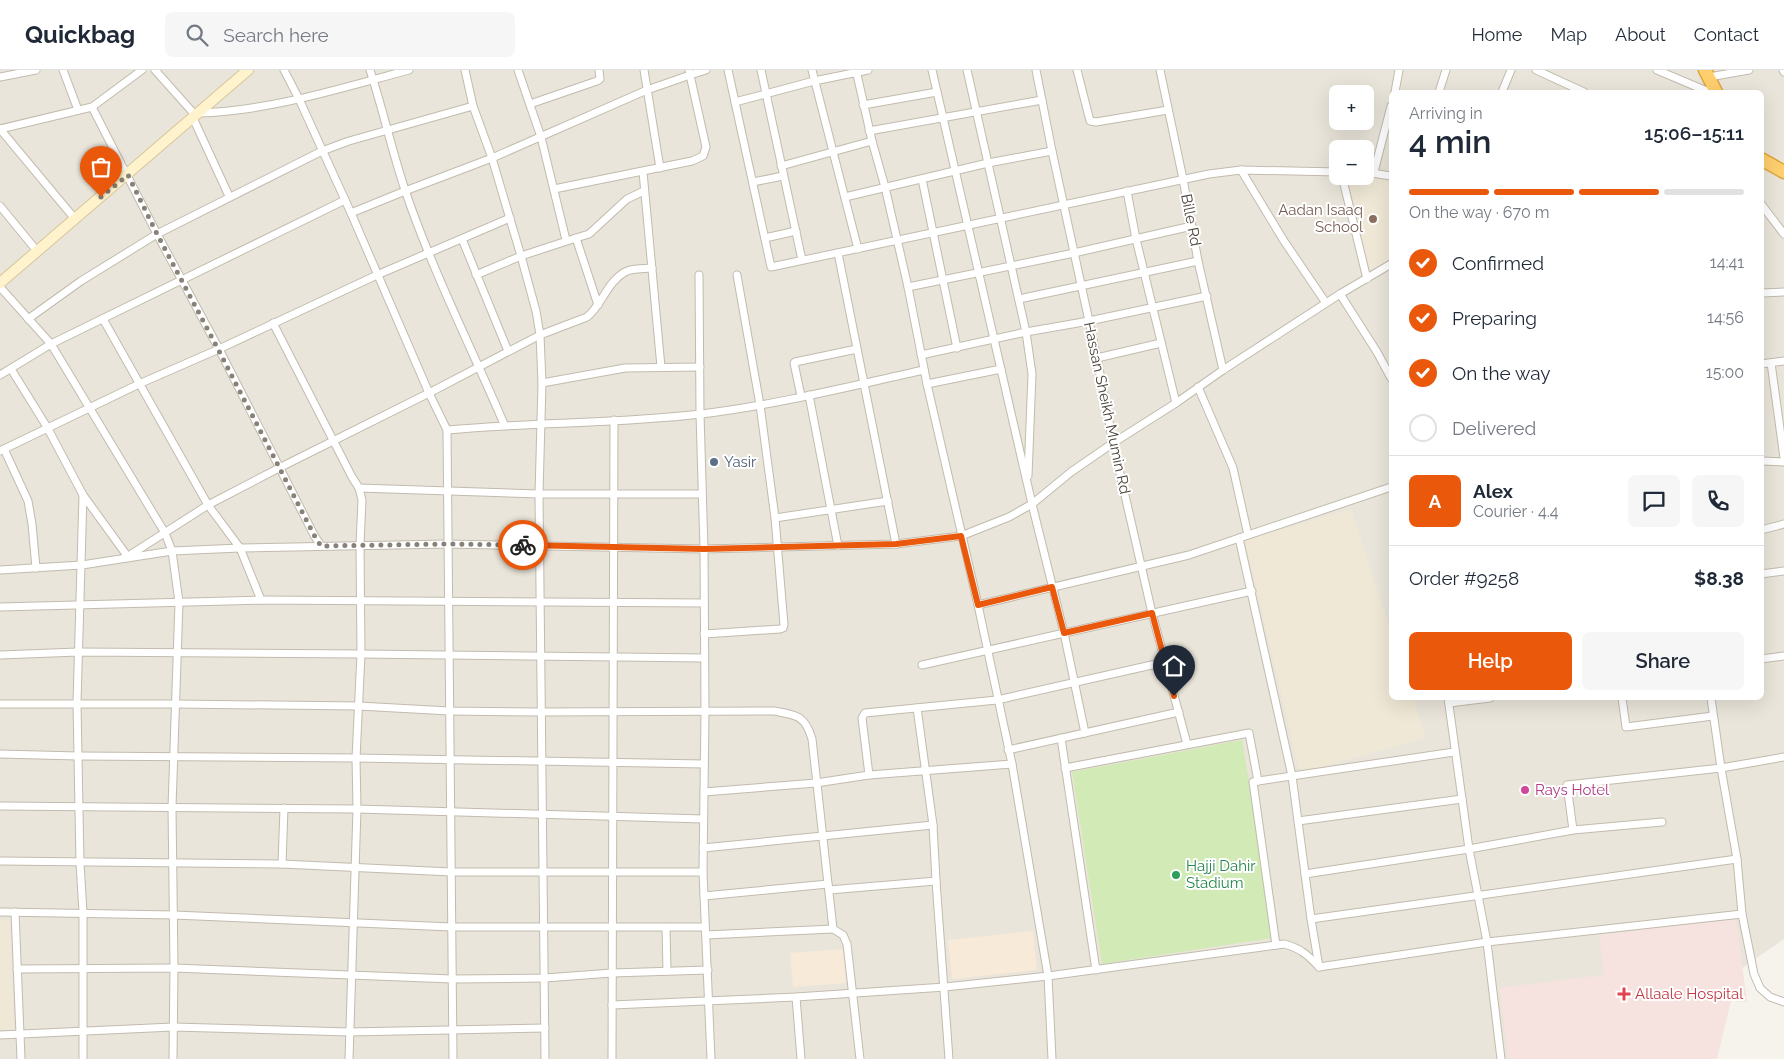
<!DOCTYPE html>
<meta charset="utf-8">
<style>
body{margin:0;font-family:Raleway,sans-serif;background:#f6f6f7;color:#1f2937;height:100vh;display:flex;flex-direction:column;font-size:19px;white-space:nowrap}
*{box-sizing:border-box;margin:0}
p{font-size:16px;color:#747a83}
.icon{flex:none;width:28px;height:28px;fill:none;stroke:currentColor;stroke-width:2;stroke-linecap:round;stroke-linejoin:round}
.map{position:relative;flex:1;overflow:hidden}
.side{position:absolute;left:1389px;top:20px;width:375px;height:610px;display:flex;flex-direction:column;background:#fff;border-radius:8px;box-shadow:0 5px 20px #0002}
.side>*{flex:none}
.tools{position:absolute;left:1329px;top:15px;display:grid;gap:10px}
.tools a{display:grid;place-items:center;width:45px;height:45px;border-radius:8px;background:#fff;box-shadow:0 5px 20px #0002;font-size:25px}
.pin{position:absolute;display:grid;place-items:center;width:42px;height:42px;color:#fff;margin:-51px -21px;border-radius:50% 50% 50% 0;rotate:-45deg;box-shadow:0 0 5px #0007}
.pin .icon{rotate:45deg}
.courier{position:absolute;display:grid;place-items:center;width:50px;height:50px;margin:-25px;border:4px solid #ea580c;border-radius:50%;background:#fff;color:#222;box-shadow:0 1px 6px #0007}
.overview em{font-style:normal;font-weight:600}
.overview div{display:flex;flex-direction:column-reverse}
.overview{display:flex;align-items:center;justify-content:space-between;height:85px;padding:0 20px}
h1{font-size:32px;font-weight:600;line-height:38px}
.bar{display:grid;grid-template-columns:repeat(4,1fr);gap:8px 5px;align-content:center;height:60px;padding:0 20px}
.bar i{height:6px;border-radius:4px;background:#e0e1e3}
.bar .selected{background:#ea580c}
.bar p{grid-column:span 4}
.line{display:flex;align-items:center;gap:12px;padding:0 20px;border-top:1px solid #e0e1e3}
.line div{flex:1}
.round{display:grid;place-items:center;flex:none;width:52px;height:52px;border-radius:8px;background:#f6f6f7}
ol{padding:0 20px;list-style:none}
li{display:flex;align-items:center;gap:15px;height:55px}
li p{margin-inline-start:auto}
li .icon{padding:5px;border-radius:50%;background:#ea580c;color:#fff;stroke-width:4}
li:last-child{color:#747a83}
li i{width:28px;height:28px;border:2px solid #e0e1e3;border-radius:50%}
.primary-button{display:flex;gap:10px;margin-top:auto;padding:10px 20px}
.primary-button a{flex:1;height:58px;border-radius:8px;background:#ea580c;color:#fff;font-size:20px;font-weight:600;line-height:58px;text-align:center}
.primary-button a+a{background:#f6f6f7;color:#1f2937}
header{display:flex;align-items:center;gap:30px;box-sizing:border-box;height:70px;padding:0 25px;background:#fff;border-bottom:1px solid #e0e1e3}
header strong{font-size:24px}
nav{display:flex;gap:28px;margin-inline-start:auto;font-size:18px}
.search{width:350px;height:45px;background:#f6f6f7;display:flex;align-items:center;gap:12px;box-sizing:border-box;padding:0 18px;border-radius:8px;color:#747a83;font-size:19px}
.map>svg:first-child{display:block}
</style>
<header>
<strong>Quickbag</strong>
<div class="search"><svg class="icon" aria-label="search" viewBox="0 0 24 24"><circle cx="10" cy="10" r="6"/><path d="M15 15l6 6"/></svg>Search here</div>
<nav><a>Home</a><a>Map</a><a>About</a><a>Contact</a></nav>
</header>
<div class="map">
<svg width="1784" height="989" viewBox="0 0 1784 989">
<rect width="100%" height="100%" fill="#f6f3ec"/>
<path fill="#eae5da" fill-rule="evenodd" d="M0,0H1784V869L1611,989H0ZM1391,22H1761V628H1391ZM1338,24H1365V51H1338ZM1338,79H1365V106H1338Z"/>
<g fill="#f7ead8">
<polygon points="1033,861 1037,900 952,909 948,870"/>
<polygon points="843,879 846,913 793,917 790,883"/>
</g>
<g fill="#efe8d6">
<polygon points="1344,106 1374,106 1391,110 1391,188 1369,201"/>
<polygon points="1351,439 1391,562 1391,628 1413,628 1426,668 1317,698 1299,699 1245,470"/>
<polygon points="0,850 10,850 14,961 0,961"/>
</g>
<polygon fill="#f6e3e0" points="1736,849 1747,932 1731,931 1717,989 1508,989 1500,918 1604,905 1599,865"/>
<polygon fill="#d2eab5" points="1242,670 1254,742 1272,868 1102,894 1072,702"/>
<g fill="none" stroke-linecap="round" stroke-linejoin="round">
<defs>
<g id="street">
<polyline points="63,0 78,40"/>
<polyline points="155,0 196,46"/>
<polyline points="284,0 299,29 351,143 429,323 447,360 453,989"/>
<path d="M370,0C383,40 392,81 405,120C432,200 471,277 504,354"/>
<polyline points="465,0 473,36 492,88 521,186 536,241 540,265 542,313 539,424 545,989"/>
<polyline points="518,0 541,67 566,170"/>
<polyline points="644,0 660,98"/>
<polyline points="728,0 771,197 1209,104 1241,100 1338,102"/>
<polyline points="761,0 802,190"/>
<polyline points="812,0 858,179"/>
<polyline points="856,0 872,71 885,117 908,217 927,314 978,535 1012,694 1048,906 1052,989"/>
<polyline points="932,0 1032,434 1064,563 1085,663"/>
<polyline points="967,0 1026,262 1032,304 1028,406"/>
<polyline points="1036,0 1052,81 1097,288 1113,373 1152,543 1187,674"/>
<polyline points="1077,0 1090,51 1096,52 1168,40"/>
<polyline points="1160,0 1183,109 1198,191 1223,300"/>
<polyline points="1536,0 1584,22"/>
<polyline points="1657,0 1709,22"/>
<polyline points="1783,0 1784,2"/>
<polyline points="0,7 36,0"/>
<polyline points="1709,7 1749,0"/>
<polyline points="1395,22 1399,0"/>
<polyline points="1439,22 1446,0"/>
<polyline points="1502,22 1511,0"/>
<polyline points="735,32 814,11 868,0"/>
<polyline points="530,34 597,11 600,9 599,0"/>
<polyline points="863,35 937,22"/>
<polyline points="92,37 157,164 219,279 314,465 321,476"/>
<path d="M199,43C270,41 341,18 409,0"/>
<polyline points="193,48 229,126"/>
<polyline points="0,59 92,37 142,0"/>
<polyline points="0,59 75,149"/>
<polyline points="869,61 1042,30"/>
<polyline points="781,96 872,71"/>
<polyline points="1241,100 1284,171 1326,233"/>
<polyline points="643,102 661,297"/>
<polyline points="1365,102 1391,106"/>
<polyline points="1374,102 1391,36"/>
<polyline points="1342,106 1367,209"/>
<polyline points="922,109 957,278"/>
<polyline points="753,112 783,106"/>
<polyline points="554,119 692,91 703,86 706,77 690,5 706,0"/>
<polyline points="1127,121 1136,169 1176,333"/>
<polyline points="845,127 988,93 1052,81"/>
<polyline points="1761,134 1784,164"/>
<polyline points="0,136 37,181"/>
<polyline points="351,143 405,121 492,88 647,20 690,5 689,0"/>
<polyline points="576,168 589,164 627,129 644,121"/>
<polyline points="765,168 796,161"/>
<polyline points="462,169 508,281"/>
<polyline points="838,183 896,474"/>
<polyline points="476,205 521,186 576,168 598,235"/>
<polyline points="699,205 700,344 704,479 705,641 703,802 711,989"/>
<polyline points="0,217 51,274 165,463 172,481 179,532 172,737 174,898 173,989"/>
<polyline points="908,217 1074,183 1192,156"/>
<polyline points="1761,223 1784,222"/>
<polyline points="1340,224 1377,282 1391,308"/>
<polyline points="1019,229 1198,191"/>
<polyline points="28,249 81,211 157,164 322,81 349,71 473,36"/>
<polyline points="103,249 208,435 240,478 261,530"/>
<polyline points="273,253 352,407 359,418 362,430 360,475 361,584 356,688 357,739 349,989"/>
<polyline points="921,285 1026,262 1089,251 1207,226"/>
<polyline points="1097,288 1161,273"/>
<polyline points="1771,293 1784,388"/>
<polyline points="1761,294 1784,291"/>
<polyline points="11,299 47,357 83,425 128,487"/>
<polyline points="0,305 51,274 345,130"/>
<polyline points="542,313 625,298 700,297"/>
<polyline points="927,314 1001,299"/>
<polyline points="1198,317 1233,398 1248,465"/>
<polyline points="809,325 838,476"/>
<polyline points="801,326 794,293 795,292 857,279"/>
<path d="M447,360C531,352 616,354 701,344C776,335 851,316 924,300"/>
<polyline points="4,379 28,431 32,454 36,498"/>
<polyline points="0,381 139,314 219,279 377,205 510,148"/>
<polyline points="1761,391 1784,392"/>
<polyline points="359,418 539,424 702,424"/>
<polyline points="775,448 888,431"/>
<polyline points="1761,460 1784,454"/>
<path d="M130,485L208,435L279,398L429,323L540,265L587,247C602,235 607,212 625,202C632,198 643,199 652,198"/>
<polyline points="0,500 82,495 172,481 240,478 447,474 704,479 896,474 961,466 1009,447 1032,434 1071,402 1113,373 1176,333 1223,300 1340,224 1391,194"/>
<polyline points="1761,504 1784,501"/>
<polyline points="978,535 1189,485 1391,417"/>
<polyline points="0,537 261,530 704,533"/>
<polyline points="704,564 780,559 783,558 784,555 775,448 760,335 737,205"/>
<polyline points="0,585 78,582 361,584 704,588"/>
<polyline points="1761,589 1784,586"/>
<polyline points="922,595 1252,521"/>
<polyline points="1448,628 1469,779 1487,872 1501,989"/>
<polyline points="1622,628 1626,657 1713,646"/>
<polyline points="1711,628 1721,698 1737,789 1742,844 1754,904 1760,918 1770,927 1784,932"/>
<polyline points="1449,633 1490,628"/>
<path d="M0,634H175L359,636L449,641L541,642L774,641C796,645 805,645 812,669L833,859L843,865L847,874L860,989"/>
<polyline points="917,638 933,755 936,811 949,989"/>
<polyline points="1061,668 1096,900"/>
<polyline points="1008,680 1179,642"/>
<polyline points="0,684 78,686 356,688 704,694"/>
<polyline points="1065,698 1249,663 1258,711 1454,682"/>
<polyline points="869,705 862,648 865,643 997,630 1165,592"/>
<polyline points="1258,711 1253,712 1276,875"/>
<polyline points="704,722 816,713 869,705 1012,694"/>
<polyline points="0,736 357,739 703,749"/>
<polyline points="1298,751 1462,729"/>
<polyline points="1573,760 1567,715 1721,698 1784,687"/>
<polyline points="703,778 933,755"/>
<polyline points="0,791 282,794 451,802 703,802"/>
<polyline points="282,794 284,738"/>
<polyline points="1305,804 1469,779 1573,760 1662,752"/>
<polyline points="829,820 936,811"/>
<polyline points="704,826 828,814"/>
<polyline points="0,842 174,845 452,857 705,857"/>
<polyline points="15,842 21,989"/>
<polyline points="1311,849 1737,789"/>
<polyline points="666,858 667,901"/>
<polyline points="706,865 833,859"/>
<polyline points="1319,897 1487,872 1742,844"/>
<polyline points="17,899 174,898 452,909 545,908 612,903 708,900"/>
<polyline points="796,927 801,989"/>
<path d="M612,935L796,927L945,917L1048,906L1284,874C1300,878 1308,885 1319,897L1311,849L1292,706L1239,468"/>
<polyline points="0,965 173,957 349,962 545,958"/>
<polyline points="83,989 83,843 80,793 77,633 83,425"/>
<polyline points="612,989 614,350"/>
</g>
<polyline id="secondary" points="0,213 248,0"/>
<g id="highway">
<polyline points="1705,0 1716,22"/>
<polyline points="1761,89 1784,102"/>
</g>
</defs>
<use href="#street" stroke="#c2bbae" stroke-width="9"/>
<use href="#secondary" stroke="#d6c79b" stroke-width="12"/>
<use href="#highway" stroke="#e0a43c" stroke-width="15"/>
<use href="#street" stroke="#fff" stroke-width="7"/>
<use href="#secondary" stroke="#fff3cd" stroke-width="10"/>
<use href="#highway" stroke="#ffcf6e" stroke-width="12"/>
</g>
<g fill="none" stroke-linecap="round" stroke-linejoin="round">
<polyline stroke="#878178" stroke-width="5" stroke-dasharray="0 9" points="101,127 128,105 157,164 218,279 314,465 321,476 447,474 523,475"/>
<polyline stroke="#ea580c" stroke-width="6" points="523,475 704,479 896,474 961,466 978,535 1052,517 1064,563 1152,543 1174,626"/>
</g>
<circle fill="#8d6e63" stroke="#fff" stroke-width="2" cx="1373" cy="149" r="5"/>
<circle fill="#5c6f8a" stroke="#fff" stroke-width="2" cx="714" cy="392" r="5"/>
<circle fill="#d1479c" stroke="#fff" stroke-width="2" cx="1525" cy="720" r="5"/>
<circle fill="#2e9e5b" stroke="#fff" stroke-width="2" cx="1176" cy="805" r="5"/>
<path fill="#e0444e" stroke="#fff" stroke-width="2" d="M1621.5 916.5h5v5h5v5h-5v5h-5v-5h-5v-5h5z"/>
<g text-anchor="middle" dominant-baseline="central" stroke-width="4" stroke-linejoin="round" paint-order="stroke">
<g font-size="15" fill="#785e54" stroke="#fff" text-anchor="end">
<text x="1363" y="140">Aadan Isaaq<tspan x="1363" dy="17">School</tspan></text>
</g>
<g font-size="15" fill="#4b4439" stroke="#fff">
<text transform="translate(1191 150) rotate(79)">Bille Rd</text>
<text transform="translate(1107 338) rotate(78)">Hassan Sheikh Mumin Rd</text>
</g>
<g font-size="15" fill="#4e5e75" stroke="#fff" text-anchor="start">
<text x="724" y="392">Yasir</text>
</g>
<g font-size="15" fill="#b23c85" stroke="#fff" text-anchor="start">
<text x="1535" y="720">Rays Hotel</text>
</g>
<g font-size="15" fill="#27864d" stroke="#fff" text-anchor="start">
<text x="1186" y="796">Hajji Dahir<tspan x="1186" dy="17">Stadium</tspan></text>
</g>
<g font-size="15" fill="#be3a42" stroke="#fff" text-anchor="start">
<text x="1635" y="924">Allaale Hospital</text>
</g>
</g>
</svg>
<div class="tools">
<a>+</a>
<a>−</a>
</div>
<div class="pin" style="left:101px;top:127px;background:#ea580c"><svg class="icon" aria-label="bag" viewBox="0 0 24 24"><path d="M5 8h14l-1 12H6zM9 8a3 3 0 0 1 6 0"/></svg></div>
<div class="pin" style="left:1174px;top:626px;background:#1f2937"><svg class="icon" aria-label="home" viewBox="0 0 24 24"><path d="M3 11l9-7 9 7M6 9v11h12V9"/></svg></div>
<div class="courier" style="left:523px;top:475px"><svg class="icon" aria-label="bike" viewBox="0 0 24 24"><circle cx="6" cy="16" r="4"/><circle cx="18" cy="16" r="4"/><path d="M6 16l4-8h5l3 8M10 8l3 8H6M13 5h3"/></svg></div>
<section class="side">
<div class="overview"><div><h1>4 min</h1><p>Arriving in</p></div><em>15:06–15:11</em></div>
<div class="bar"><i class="selected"></i><i class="selected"></i><i class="selected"></i><i></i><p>On the way · 670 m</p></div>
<ol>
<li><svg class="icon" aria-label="check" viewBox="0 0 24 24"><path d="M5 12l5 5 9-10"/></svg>Confirmed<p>14:41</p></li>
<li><svg class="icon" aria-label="check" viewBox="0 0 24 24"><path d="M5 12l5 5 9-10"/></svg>Preparing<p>14:56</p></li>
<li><svg class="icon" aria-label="check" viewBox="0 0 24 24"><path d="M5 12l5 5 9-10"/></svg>On the way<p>15:00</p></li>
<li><i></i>Delivered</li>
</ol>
<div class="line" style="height:90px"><b class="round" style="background:#ea580c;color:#fff">A</b><div><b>Alex</b><p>Courier · 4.4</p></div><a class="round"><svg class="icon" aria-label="chat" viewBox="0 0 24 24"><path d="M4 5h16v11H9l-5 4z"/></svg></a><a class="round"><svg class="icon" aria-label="phone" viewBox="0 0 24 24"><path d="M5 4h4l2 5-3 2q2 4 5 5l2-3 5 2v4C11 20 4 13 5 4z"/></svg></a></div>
<div class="line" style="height:65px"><div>Order #9258</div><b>$8.38</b></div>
<div class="primary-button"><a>Help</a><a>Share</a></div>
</section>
</div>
